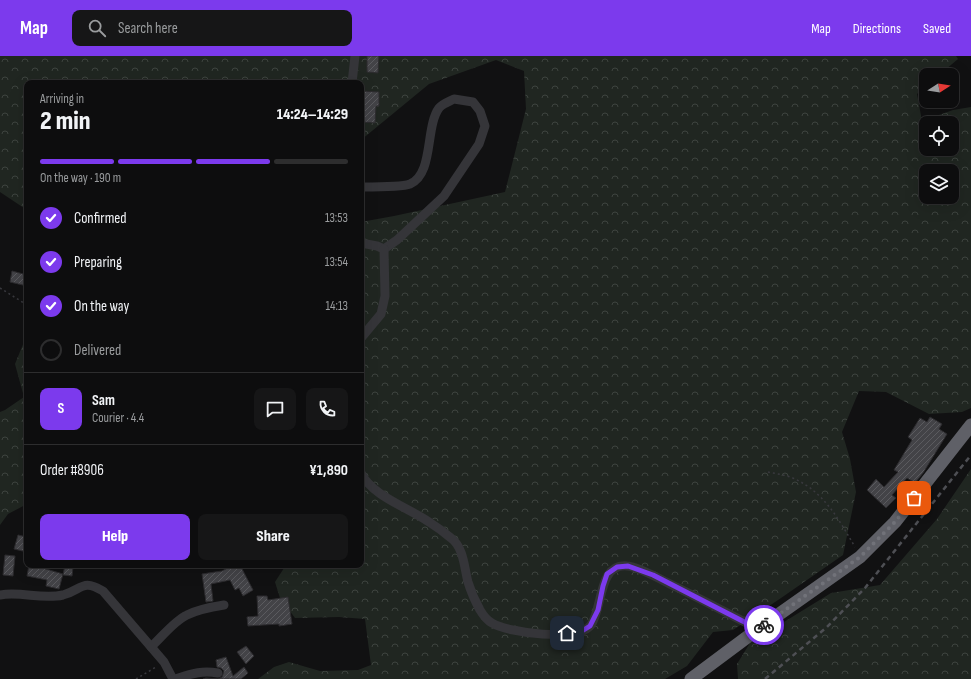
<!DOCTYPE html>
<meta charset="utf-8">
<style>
body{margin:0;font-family:"Sofia Sans Condensed",sans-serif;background:#161617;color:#f1f3f6;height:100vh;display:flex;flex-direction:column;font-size:15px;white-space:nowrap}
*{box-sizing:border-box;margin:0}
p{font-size:13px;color:#9a9c9e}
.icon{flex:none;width:22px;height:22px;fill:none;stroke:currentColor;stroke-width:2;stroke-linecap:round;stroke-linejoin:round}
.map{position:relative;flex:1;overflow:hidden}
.details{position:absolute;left:24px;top:24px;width:340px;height:488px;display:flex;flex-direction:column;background:#0d0d0e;border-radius:8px;box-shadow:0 4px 16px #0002,0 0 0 1px #2d2d2e}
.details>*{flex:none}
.needle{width:26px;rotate:78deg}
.controls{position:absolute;left:919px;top:12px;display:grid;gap:8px}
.controls a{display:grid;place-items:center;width:40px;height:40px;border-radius:8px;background:#0d0d0e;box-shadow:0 4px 16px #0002,0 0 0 1px #2d2d2e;font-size:20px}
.pin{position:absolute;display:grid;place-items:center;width:34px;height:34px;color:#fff;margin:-17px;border-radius:8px;box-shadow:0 2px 6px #0006}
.courier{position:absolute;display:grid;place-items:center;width:40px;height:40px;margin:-20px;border:3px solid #7c3aed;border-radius:50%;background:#fff;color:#222;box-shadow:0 1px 5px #0007}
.headline em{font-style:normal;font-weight:800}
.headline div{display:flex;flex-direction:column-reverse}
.headline{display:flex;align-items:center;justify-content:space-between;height:68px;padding:0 16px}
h1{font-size:26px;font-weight:800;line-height:30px}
.bar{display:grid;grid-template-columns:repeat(4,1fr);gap:6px 4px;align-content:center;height:48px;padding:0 16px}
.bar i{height:5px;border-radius:3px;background:#2d2d2e}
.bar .active{background:#7c3aed}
.bar p{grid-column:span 4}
.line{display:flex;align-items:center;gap:10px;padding:0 16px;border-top:1px solid #2d2d2e}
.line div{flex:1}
.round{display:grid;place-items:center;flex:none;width:42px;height:42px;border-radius:8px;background:#161617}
ol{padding:0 16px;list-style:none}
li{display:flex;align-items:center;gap:12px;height:44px}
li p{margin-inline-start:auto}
li .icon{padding:4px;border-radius:50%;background:#7c3aed;color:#fff;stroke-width:4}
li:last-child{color:#9a9c9e}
li i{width:22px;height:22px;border:2px solid #2d2d2e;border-radius:50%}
.primary-button{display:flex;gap:8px;margin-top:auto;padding:8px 16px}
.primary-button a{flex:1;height:46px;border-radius:8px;background:#7c3aed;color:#fff;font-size:16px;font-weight:800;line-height:46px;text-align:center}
.primary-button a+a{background:#161617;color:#f1f3f6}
header{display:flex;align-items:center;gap:24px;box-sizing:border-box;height:56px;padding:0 20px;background:#7c3aed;color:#fff}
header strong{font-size:19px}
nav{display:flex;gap:22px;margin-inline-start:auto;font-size:14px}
.search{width:280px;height:36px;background:#161617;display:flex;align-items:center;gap:10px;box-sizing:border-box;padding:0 14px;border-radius:8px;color:#9a9c9e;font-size:15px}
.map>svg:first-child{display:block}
</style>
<header>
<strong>Map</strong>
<div class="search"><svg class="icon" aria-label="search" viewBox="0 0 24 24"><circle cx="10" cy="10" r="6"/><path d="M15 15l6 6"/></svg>Search here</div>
<nav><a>Map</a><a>Directions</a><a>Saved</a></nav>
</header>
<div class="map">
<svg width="971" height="623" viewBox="0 0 971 623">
<defs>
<pattern id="forest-crowns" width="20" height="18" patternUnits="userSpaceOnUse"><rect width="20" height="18" fill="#202621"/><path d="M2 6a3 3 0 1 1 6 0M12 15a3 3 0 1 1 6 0" fill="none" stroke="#3d433f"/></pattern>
<pattern id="building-hatch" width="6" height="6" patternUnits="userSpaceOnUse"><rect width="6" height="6" fill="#434347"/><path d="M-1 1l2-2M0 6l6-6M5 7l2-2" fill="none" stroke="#5b5b5f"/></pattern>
</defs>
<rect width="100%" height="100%" fill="#111112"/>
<g fill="url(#forest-crowns)" fill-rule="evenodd">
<path d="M0,0H956L958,3L939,19H926V30L917,38L922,65L953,54L971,51V352L962,356L929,358L886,336L859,335L842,376L850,403L856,436L843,499L781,542L733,574L713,576L687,610L665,623H258L274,611L289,606L320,615L358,614L371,609L365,563L339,561L295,562L280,542L275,526L286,509H361V166L394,160L505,136L526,53L524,15L496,4L429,28L361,84V27H27V154L0,136ZM926,67H952V93H926ZM926,115H952V141H926Z"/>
<polygon points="26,281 27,281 27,448 8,458 0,469 0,356 5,354 24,341 15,308"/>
<polygon points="971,413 971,623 738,623 737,608 750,587 831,537 880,529 937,463"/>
</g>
<g fill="url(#building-hatch)" stroke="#2c2b2e">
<polygon points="367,0 379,0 378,17 367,16"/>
<polygon points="362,35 379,36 379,50 376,50 375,67 362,66 363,49 361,49"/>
<polygon points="12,215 27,219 27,230 10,226"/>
<polygon points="930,361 942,368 939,373 947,378 923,417 915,427 907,422 892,439 896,442 886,452 867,434 876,423 884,431 898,416 894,414 912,384 908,381 920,362 927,366"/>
<polygon points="18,479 27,481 27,496 14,493"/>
<polygon points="5,499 15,500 13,520 3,519"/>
<polygon points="29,509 40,509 39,511 63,518 59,533 46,530 47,524 27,520"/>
<polygon points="65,509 73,511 72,520 63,519"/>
<polygon points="233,509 240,509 253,534 243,540 239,532 235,534 230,524 211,528 213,545 206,546 202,518 222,515"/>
<polygon points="257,540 267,540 268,544 288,541 292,568 279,570 279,568 248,570 247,561 258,560"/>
<polygon points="246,590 254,600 246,608 237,596"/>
<polygon points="226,601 233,620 244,611 248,617 241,623 203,623 206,622 218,623 222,621 224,615 221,612 217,611 216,604"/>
</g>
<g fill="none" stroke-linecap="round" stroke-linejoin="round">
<g stroke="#39393e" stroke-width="1.5" stroke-dasharray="2 3" stroke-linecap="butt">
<polyline points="0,232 27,249"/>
<path d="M768,416C777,418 787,419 795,423C825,437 839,464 855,491"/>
<polyline points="136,623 156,611"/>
</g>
<g stroke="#353539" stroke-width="9">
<polyline points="352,27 355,0"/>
<path d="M361,130L363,131C373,131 402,131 410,128C434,118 425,71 439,52C442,48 450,45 454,43L473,46L480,55L485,70L479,88L444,140L397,184L384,193"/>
<polyline points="361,187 377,190 384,193"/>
<polyline points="361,282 381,258 385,240 384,193"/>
<path d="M361,417C372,440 409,452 429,466C437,471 444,476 451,482C464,492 464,511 468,526C471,536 475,545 480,554C483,559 486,564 492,567C508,577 578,586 591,569C603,552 598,507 627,510C637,510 662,524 672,529C701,543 729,558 758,573"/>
<path d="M0,539C21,535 42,544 63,539C82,534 82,522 103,535L164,606L173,623"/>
<path d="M151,591C162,581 174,565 187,559C199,553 211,551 224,549"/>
<path d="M175,623C191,618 201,614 218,617"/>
</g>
<polyline stroke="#5f6067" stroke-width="13" points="691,623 758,573 860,501 895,466 971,369"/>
<polyline stroke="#4e4f54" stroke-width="2.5" stroke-dasharray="5 4" stroke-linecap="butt" points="765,623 827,571 865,532 971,399"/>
</g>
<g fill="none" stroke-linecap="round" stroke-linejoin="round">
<polyline stroke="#717279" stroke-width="4" stroke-dasharray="0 7.2" points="764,569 860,501 895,466 914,442"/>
<polyline stroke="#7c3aed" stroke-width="5" points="567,577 582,575 590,570 598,554 603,530 607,518 617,511 628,510 653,519 758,573 764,569"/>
</g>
</svg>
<div class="controls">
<a><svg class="needle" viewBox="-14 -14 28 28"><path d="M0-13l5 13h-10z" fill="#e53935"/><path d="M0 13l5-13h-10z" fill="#9a9c9e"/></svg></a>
<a><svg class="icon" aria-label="locate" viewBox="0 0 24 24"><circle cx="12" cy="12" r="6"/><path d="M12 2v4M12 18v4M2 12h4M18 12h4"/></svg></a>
<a><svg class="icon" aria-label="layers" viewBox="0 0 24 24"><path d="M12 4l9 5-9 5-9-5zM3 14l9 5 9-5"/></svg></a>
</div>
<div class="pin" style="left:914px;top:442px;background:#ea580c"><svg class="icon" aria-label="bag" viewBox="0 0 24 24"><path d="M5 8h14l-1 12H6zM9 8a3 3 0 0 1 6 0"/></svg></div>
<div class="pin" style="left:567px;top:577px;background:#1f2937"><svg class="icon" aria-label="home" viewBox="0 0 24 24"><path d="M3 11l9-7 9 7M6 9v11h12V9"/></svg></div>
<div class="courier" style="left:764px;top:569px"><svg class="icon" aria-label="bike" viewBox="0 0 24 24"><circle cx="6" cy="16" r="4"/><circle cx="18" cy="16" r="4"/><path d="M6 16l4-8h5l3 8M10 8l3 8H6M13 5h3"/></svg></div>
<section class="details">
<div class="headline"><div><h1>2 min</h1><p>Arriving in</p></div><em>14:24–14:29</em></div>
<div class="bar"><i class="active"></i><i class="active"></i><i class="active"></i><i></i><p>On the way · 190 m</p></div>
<ol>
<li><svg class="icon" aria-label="check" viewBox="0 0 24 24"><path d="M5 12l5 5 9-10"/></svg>Confirmed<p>13:53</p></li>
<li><svg class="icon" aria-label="check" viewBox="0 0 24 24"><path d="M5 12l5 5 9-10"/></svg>Preparing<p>13:54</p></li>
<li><svg class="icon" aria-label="check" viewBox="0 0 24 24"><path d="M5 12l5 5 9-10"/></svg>On the way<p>14:13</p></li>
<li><i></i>Delivered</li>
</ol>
<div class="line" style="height:72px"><b class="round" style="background:#7c3aed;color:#fff">S</b><div><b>Sam</b><p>Courier · 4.4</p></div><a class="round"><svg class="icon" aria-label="chat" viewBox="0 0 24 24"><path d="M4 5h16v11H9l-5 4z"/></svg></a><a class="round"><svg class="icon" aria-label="phone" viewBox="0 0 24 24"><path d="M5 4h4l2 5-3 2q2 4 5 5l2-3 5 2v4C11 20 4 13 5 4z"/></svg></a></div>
<div class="line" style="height:52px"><div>Order #8906</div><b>¥1,890</b></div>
<div class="primary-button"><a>Help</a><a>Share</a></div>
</section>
</div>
